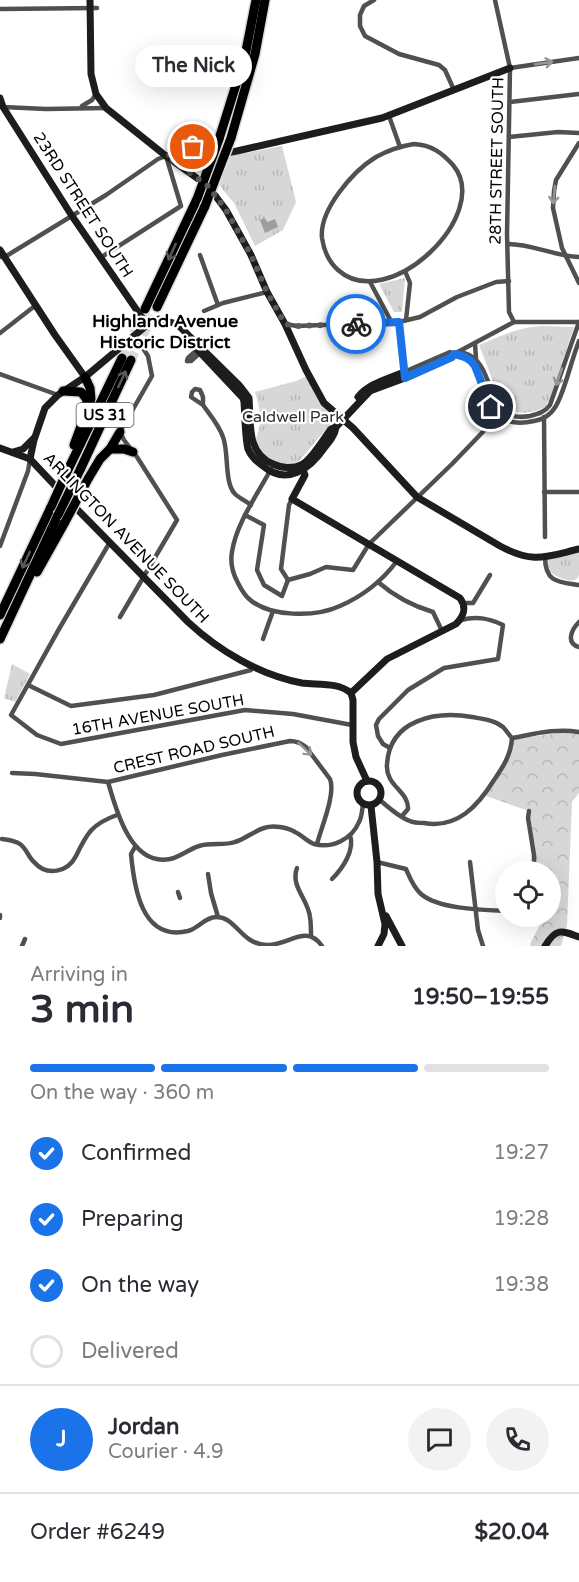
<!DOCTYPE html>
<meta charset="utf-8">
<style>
body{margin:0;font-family:"Varela Round",sans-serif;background:#f2f2f3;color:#2b2b33;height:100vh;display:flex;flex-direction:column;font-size:22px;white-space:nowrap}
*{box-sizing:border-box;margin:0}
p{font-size:20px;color:#7c7c81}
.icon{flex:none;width:33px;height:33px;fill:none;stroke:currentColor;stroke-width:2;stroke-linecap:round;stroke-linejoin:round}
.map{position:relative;height:946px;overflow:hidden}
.side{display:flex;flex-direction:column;background:#fff;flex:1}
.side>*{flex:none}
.controls{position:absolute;left:495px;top:861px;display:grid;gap:12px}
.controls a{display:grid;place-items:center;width:66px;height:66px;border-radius:50%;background:#fff;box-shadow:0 6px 24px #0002;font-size:30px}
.pin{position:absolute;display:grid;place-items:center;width:51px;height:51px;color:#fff;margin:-26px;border:3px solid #fff;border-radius:50%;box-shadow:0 2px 6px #0007}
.courier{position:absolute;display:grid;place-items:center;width:60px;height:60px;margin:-30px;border:4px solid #1a73e8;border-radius:50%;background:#fff;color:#222;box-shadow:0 2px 8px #0007}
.bubble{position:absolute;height:42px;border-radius:21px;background:#fff;box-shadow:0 6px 24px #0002;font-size:20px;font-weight:700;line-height:42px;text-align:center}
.head em{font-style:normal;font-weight:700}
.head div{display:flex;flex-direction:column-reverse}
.head{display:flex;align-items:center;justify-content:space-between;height:102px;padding:0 30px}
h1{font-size:39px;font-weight:700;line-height:45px}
.bar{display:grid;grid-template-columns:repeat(4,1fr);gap:9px 6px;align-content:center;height:72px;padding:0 30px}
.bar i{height:8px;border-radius:4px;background:#e1e1e2}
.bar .selected{background:#1a73e8}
.bar p{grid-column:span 4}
.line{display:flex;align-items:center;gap:15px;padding:0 30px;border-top:2px solid #e1e1e2}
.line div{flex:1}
.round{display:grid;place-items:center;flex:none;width:63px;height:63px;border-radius:32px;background:#f2f2f3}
ol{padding:0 30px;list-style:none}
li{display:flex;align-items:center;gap:18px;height:66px}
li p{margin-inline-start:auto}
li .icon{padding:6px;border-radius:50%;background:#1a73e8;color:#fff;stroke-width:4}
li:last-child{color:#7c7c81}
li i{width:33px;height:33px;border:3px solid #e1e1e2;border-radius:50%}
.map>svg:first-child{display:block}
</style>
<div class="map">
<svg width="579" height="946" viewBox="0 0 579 946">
<defs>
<pattern id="forest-crowns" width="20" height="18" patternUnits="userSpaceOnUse" patternTransform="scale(1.5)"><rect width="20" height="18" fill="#d7d7d7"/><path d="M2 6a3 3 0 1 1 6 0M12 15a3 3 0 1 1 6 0" fill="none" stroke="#b7b7b7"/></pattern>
<pattern id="park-tufts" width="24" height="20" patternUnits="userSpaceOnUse" patternTransform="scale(1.5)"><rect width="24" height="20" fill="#d7d7d7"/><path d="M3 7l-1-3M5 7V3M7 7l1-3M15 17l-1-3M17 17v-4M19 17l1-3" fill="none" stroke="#b7b7b7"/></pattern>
</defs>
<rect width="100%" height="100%" fill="#fff"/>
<polygon fill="url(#forest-crowns)" points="568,732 579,734 579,793 572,802 567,925 561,946 531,946 530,944 544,917 550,916 552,900 550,899 550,872 535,871 529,811 486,796 510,757 514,739"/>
<g fill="url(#park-tufts)">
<polygon points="282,146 296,202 283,230 255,246 234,203 219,185 229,156"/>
<polygon points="405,278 402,312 394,312 379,284"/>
<path d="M542,326L574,327L550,399L545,407L536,411L523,413L513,411L506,407L501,402L479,345C500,336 519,327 542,326Z"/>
<path d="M307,376L333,421L300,460C291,467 278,467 268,460C263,456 259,449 255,444C256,437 259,431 260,424C261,413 258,402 255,392L296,381Z"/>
<path d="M579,549C579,556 579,566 579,574C576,589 553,575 546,569L547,558Z"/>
<polygon points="12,664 30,674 15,702 4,698"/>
</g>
<path fill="#d7d7d7" d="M282,176L288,177C289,184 284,198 277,200L274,198L273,193L280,177Z"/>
<polygon fill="#9e9e9e" points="265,218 267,222 275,219 278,227 265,233 260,220"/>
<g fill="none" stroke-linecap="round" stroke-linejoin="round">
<g stroke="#d9d9d9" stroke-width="9" stroke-dasharray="9 4.5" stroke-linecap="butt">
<polyline points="122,358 144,311"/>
<polyline points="131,360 157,307"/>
</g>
<defs>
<g id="highway">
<polyline points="231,138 255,54 265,0"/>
<polyline points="219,139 245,56 256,0"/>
<polyline points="157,307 205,206"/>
<polyline points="145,309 197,199"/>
<polyline points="63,391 81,392 86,398 88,405"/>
<polyline points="74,445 91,399 90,388 85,377"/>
<polyline points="110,449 124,449 133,452"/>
<polyline points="80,470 131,360"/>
<polyline points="65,476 122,358"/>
<polyline points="88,479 100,459 110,449 120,432"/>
<polyline points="37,572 65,522"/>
<polyline points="0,615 51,507"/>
<polyline points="0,639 58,515"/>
</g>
</defs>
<use href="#highway" stroke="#dbdbdb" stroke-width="12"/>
<g stroke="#505050" stroke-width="4.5">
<polyline points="374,0 364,6 360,15 360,26 365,36 399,54 439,65 445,70 454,90"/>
<polyline points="495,0 510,68 507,234 509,312 514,322"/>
<polyline points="0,9 97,8"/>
<polyline points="510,68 579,58"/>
<polyline points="510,102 579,94"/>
<polyline points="82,106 92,100 96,94"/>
<polyline points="3,107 46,109 106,108"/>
<polyline points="389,116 400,147"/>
<polyline points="509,137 558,132 579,133"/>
<polyline points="579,143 556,180 554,191 553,208 562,248 579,283"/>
<path d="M414,144C432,145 442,153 453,165C494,214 388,315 338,270C329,262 324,251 322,238C319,210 353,171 376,157C387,151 401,146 414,144Z"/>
<path d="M508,244C532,244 554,256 579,257"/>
<polyline points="200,255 218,305"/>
<polyline points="0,257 8,255 106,195 158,159 166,156 181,206 100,258"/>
<polyline points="405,271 410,283 406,320"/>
<polyline points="370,282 392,323"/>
<polyline points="204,311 223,303 267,292"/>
<polyline points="399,322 405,378 452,357 454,354 514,322 579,322"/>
<polyline points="285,324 297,326 399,322 420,317 457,297 496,282 509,281"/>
<polyline points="0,333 36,305"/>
<polyline points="475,343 476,359"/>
<path d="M464,353C500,364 480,425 530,416C538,414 545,412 550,405L579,322"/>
<polyline points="187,361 191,361 201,352"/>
<polyline points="187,361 188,358 199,348"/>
<path d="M404,372L450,352C460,356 469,356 475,366C487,398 491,431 534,421C546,419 553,413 558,402C567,383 571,361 579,341"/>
<polyline points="0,374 58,395"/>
<path d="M203,405L191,397L192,392L195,389L200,390L203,397V405C210,415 219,425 223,437C229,452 224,483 235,494C239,498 246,501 251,505"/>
<polyline points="544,417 545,537"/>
<path d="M271,469C257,495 236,524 232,552C230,563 233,574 238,583C241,589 244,594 248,598C269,618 316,617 340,606C363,596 382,581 397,561"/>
<polyline points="544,492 579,492"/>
<polyline points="245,515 264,525 257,570 264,585 282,596 288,580"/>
<polyline points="110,542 59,629 11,715 37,735 61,744 245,710 293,714 352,725"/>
<polyline points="0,546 28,471 30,459"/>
<path d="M545,557C545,583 559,582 579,585"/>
<polyline points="288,580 310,574 326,567 353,570 369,544 452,464 502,412"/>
<polyline points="288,580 281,569 289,505 292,499"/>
<path d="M378,582C394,596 413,606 433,612L442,631"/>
<polyline points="463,603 473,603 490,575"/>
<polyline points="120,617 177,520 137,457 124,440 120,432 152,376 148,356 135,336"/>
<path d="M579,622C572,629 565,643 579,647"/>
<polyline points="263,639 273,611"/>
<polyline points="28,685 71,706 154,695 251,670 254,666"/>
<path d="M512,738C534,734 556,728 579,732"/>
<path d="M390,748L383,744L378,736L376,725L379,719L408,690L444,668L498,659L503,625C488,618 476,616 461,620"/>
<path d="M12,773L35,774L108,782L222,755L290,741C297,741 301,743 306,747L330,779C336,794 321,828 317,844"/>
<path d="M108,782C116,810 131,867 170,859C180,857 189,849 199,846C211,842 224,846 235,842C245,839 254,831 264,828C273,825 287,827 295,832C302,835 306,841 314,844C332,849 352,839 359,822C362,817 362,810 363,804"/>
<path d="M380,800C389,808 399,817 410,821C414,823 420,823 424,823C457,829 478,806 494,780C503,767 511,755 512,738"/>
<polyline points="529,811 528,818 534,855 534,872"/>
<path d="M402,816L408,809C409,791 385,786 387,764C390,719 436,711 472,717C483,719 495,720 503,727C506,730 509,735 512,738"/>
<path d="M2,839C8,840 14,840 20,844C27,849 28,857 34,862C47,877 68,872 76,856C87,833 92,824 117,815"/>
<path d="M135,847L131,854C134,886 141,942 188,931C199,928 205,917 216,917C237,917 240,944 267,945C288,946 306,923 322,946"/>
<path d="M377,862L406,869C410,878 413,887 421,894C438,909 483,910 506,911"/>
<polyline points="470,862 478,930 483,946"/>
<path d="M297,868C290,886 308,899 310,917C311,923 311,930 311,936"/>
<polyline points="208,874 211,893 218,917"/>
<path d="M332,879C343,868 355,850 350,835"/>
<polyline points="178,892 180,898"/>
<polyline points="0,918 0,915"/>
<polyline points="22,946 25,939"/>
</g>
<g stroke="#1d1d1d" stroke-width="7">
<path d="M90,0L91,74L96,94L106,108L166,156L208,186L226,210L251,255L267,292L285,324L306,370L324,403L353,428L417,497L500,546C533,564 545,557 579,549"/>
<polyline points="0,98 3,107 72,216 147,325"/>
<polyline points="166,156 173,154 221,154 237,151 382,118 510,68"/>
<polyline points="0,250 55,335 85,377"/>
<path d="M196,348L243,398L244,402C245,415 245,438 248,449C251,456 257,462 263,466C287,486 310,469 325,447C330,441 335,435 336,427"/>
<path d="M358,397C369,383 388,379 404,372"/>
<polyline points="0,448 30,459 62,493"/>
<polyline points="13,452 23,449 33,439"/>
<path d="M30,459L34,440L45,408L58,395L85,377L147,325L153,321L159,319L177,324L239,385L249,398C251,423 246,453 273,464C281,468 293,469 301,465C311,461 324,438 331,429L336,427L370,391L405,378"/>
<path d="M301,465L305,475L292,499L460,598C467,608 464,616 456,624L387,659L351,693"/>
<path d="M71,503L188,622C219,651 260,675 302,683C318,685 338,682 351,693L353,700V742L356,757L367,781"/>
<circle cx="369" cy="793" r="12"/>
<polyline points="371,806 377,862 378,894 385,924 384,934 378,946"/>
<polyline points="386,916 402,946"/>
<path d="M545,946C556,928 561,930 579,937"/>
</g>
<use href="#highway" stroke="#000" stroke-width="9"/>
<defs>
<g id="highway-bridge">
<polyline points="197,199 219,139"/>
<polyline points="205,206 231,138"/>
<polyline points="51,507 65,476"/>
<polyline points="58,515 80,470"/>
<polyline points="65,522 88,479"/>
</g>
</defs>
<use href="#highway-bridge" stroke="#dbdbdb" stroke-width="12" stroke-linecap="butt"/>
<use href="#highway-bridge" stroke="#000" stroke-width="9"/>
</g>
<defs><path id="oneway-shaft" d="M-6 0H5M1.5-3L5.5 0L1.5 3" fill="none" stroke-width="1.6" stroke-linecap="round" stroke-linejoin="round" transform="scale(1.5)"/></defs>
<g stroke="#969696">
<use href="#oneway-shaft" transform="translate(544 63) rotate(-8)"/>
<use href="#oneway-shaft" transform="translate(554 195) rotate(96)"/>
<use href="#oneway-shaft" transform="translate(559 377) rotate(109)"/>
<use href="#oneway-shaft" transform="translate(305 749) rotate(43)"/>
</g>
<g stroke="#595959">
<use href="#oneway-shaft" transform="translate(172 252) rotate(115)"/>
<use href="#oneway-shaft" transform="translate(122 379) rotate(-65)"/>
<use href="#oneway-shaft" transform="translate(26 560) rotate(115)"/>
</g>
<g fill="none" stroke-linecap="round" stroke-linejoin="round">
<polyline stroke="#595959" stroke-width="6" stroke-dasharray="0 10.8" points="193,147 194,154 172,154 166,156 208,186 226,210 251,255 267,292 285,324 297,326 356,324"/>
<path stroke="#1a73e8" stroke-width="8" d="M356,324L399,322L405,378L452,357L454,354C463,356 470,358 475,366L491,407"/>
</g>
<g text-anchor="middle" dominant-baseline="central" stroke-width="4.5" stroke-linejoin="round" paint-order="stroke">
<rect fill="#fff" stroke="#4c4c4c" stroke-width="1.5" x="76.5" y="403" width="57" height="24" rx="4.5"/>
<g font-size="15" font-weight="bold" fill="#000">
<text x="105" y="415">US 31</text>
</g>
<g font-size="16" fill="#000" stroke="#fff">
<text transform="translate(497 161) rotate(-89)">28TH STREET SOUTH</text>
<text transform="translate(83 205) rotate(57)">23RD STREET SOUTH</text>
<text transform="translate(126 538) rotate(46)">ARLINGTON AVENUE SOUTH</text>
<text transform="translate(158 715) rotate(-10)">16TH AVENUE SOUTH</text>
<text transform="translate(194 750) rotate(-13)">CREST ROAD SOUTH</text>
</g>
<g font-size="16" fill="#2e2e2e" stroke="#fff">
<text x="293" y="417">Caldwell Park</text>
</g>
<g font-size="18" font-weight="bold" fill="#000" stroke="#fff">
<text x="165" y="321">Highland Avenue<tspan x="165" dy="21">Historic District</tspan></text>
</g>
</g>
</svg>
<div class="controls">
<a><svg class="icon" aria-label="locate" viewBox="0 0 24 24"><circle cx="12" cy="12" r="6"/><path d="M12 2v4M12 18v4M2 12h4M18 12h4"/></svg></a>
</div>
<div class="pin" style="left:193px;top:147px;background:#ea580c"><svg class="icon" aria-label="bag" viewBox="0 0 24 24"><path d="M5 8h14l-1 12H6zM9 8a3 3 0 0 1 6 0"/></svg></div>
<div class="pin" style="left:491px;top:407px;background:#1f2937"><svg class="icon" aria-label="home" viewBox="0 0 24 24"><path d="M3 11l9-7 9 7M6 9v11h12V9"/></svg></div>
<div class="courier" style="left:356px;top:324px"><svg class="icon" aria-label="bike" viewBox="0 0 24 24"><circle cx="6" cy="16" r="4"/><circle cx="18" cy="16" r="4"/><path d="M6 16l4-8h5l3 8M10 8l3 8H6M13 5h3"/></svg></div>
<div class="bubble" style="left:135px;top:45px;width:117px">The Nick</div>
</div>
<section class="side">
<div class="head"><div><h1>3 min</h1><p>Arriving in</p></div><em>19:50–19:55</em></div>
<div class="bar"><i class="selected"></i><i class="selected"></i><i class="selected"></i><i></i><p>On the way · 360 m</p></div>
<ol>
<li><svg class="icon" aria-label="check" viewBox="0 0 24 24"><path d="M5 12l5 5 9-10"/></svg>Confirmed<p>19:27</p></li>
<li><svg class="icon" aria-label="check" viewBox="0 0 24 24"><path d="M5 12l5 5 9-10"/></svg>Preparing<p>19:28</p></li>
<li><svg class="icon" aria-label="check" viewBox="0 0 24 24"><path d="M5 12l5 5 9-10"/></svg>On the way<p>19:38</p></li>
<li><i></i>Delivered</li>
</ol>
<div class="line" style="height:108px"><b class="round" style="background:#1a73e8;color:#fff">J</b><div><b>Jordan</b><p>Courier · 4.9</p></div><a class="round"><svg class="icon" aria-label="chat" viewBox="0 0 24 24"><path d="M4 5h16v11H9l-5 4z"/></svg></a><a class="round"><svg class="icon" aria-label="phone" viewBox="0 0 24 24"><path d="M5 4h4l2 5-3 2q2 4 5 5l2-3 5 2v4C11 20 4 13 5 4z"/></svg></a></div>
<div class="line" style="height:78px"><div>Order #6249</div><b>$20.04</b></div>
</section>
